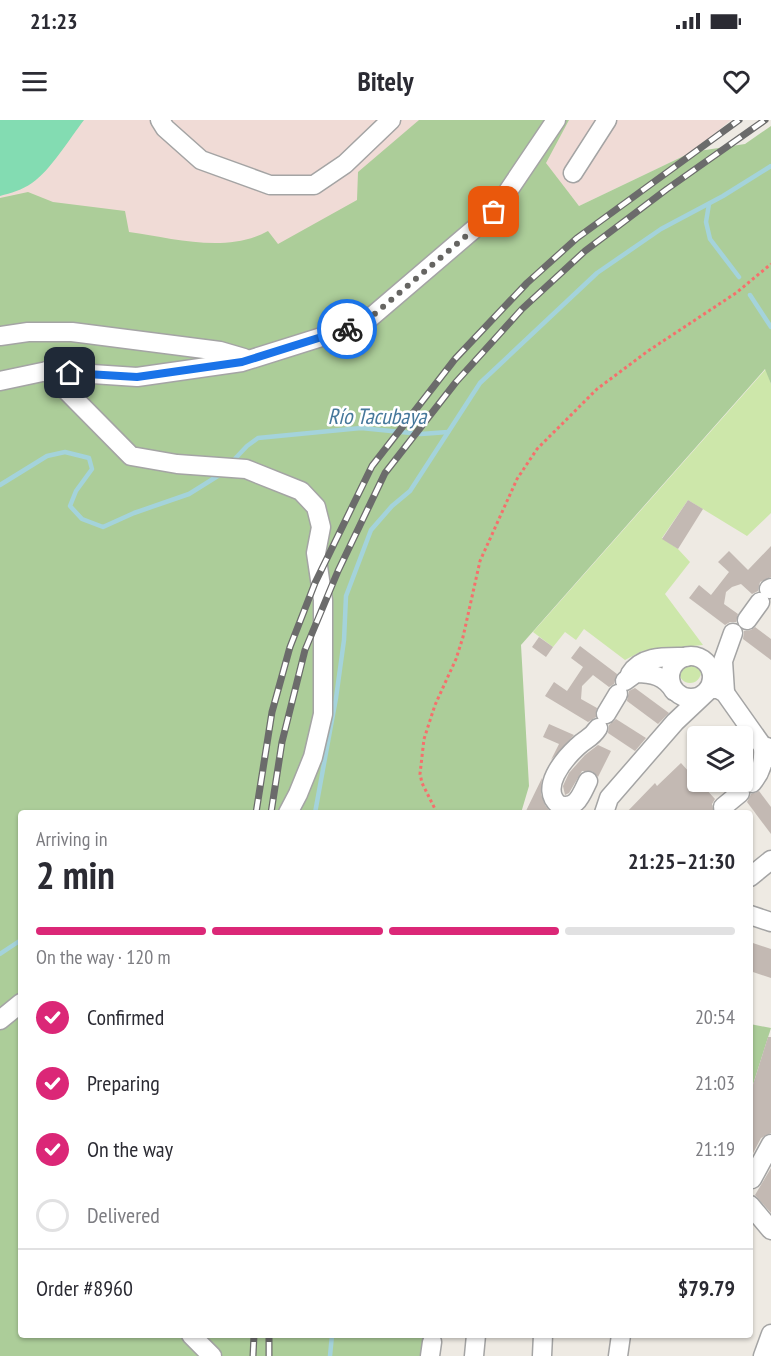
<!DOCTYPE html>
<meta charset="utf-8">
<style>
body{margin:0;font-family:"PT Sans Narrow",sans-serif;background:#f7f7f7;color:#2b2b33;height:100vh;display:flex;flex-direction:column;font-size:22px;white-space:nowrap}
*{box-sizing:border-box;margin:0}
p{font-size:20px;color:#7c7c81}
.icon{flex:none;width:33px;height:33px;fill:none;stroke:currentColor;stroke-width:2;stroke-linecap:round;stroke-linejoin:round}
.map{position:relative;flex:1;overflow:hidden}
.drawer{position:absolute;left:18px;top:690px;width:735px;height:528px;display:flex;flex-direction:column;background:#fff;border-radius:6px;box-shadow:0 2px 4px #0004}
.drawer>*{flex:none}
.buttons{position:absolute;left:687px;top:606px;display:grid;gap:12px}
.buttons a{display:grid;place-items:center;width:66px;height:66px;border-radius:6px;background:#fff;box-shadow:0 2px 4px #0004;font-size:30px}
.pin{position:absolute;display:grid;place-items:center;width:51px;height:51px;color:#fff;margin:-26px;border-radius:12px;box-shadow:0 3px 9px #0006}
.courier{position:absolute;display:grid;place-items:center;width:60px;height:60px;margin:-30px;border:4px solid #1a73e8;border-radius:50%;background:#fff;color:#222;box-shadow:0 2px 8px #0007}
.summary em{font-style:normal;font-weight:700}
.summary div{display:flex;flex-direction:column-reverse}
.summary{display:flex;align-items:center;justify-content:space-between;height:102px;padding:0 18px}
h1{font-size:39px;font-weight:700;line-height:45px}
.bar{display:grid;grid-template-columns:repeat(4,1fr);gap:9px 6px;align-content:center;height:72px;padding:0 18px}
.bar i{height:8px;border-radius:4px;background:#e1e1e2}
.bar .active{background:#db2777}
.bar p{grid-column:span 4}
.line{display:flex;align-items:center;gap:15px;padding:0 18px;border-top:2px solid #e1e1e2}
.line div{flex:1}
ol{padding:0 18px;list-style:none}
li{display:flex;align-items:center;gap:18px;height:66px}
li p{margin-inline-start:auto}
li .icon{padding:6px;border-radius:50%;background:#db2777;color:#fff;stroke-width:4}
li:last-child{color:#7c7c81}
li i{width:33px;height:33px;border:3px solid #e1e1e2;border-radius:50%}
.status{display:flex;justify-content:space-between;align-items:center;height:42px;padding:0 30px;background:#fff;direction:ltr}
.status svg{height:16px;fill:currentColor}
header{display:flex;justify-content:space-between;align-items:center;height:78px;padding:0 18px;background:#fff;font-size:27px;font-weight:700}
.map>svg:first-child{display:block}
</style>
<div class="status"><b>21:23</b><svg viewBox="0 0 49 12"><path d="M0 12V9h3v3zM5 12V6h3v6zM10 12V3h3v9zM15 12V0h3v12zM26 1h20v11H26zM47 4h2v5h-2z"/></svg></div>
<header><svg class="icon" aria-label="menu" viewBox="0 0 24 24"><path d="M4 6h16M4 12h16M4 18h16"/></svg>Bitely<svg class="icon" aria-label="heart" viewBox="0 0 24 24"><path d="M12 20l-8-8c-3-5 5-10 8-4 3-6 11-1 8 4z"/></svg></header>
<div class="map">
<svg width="771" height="1236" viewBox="0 0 771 1236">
<rect width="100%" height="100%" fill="#eeeae3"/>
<polygon fill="#f0dbd6" points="0,0 731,0 692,32 579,86 572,77 381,250 0,126"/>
<g fill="#cde7aa">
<polygon points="766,249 771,264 771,393 747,416 688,380 662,418 678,429 690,442 665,474 703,525 642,531 625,540 584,509 576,520 565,512 553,527 533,512"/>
<circle cx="690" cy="552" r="11"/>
</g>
<g fill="#accd99">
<path d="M419,0H569L546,43L579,86L692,32L745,24L771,6V264L765,249L521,525L529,666L521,693H21V1215H436L434,1236H0V78L28,72L53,82L125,91L129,112C173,118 226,134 268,111L278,124L357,80L358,52Z"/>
<polygon points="750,904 771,908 750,974"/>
</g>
<path fill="#83dcb2" d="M0,0H84C70,18 50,51 32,63C22,70 11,73 0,76Z"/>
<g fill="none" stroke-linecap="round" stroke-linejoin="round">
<g stroke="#a4d3db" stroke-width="4.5">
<polyline points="709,84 706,102 710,119 739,157"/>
<polyline points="750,175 771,207"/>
<polyline points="231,343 247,326 258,318 361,308 421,314 448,312"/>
<polyline points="0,365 47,336 65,332 89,338 92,349 76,371 70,386 82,399 103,407 134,393 189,374 221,354"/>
<polyline points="315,693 336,578 344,520 346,476 371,410 392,386 410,371 480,263 597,153 661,109 723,76 771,46"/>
<polyline points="0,834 21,820"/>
<polyline points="330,1236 332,1215"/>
</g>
</g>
<g fill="#c3b9b3">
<polygon points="688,380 703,389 678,429 662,419"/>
<polygon points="771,426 771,457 760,462 758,471 752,474 741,464 732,467 726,472 724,484 738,494 736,502 730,502 725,505 689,478 699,465 711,475 729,452 718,442 729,431 748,450"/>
<polygon points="755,507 771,519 771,540 743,519 744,511 751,510"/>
<polygon points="539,517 553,527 546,537 532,527"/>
<polygon points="580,526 617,554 614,564 609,567 593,555 582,566 581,579 597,588 596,597 588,602 545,576 554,562 567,571 583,547 571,538"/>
<polygon points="635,568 669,593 658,604 627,581 629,571"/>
<polygon points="616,599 646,618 635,631 608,613 609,605"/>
<polygon points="549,604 574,615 551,640 559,624 543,617"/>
<polygon points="598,625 611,631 598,657 592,651 582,651 569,673 565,675 563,666 569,653 585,635"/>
<polygon points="681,643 698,662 704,662 703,666 715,679 712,684 714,693 626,693 655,663 657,666"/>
<polygon points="542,658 541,674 545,685 551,693 525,693"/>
<polygon points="759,671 771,687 771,714 747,682 751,674"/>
<polygon points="750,822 771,829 771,858 750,851"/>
<polygon points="768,917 771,917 771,1013 761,1018 750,1039 750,974"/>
<polygon points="771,1048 771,1093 755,1075"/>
</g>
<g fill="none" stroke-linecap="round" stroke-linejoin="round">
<defs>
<g id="minor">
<polyline points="160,0 165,8 201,40 270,65 314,65 345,44 391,0"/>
<polyline points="573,53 607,0"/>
<polyline points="0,216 28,212 72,212 220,231 244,238"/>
<polyline points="47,251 137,257 242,242 363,204 494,92 556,0"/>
<polyline points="0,261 47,251 131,336 177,344 246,349 301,371 316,387 321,407 316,433 323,480 323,594 313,637 298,674 288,693"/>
<polyline points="769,469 771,468"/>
<polyline points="747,500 760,482"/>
<circle cx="691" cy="557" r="21"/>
<path d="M630,554C642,535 665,537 686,537"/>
<path d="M625,561L636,553C652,553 665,556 674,571"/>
<polyline points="725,572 723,541 733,513"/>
<polyline points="606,594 618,574"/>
<path d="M588,661C581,675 577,690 559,685C539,669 563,640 577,627C586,618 591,619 598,608"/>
<path d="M752,663C762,651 764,641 763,627H767"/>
<polyline points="723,687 740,673"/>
<polyline points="604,693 609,678 675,602 710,569 718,569 725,573 771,638"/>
<polyline points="750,757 771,740"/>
<polyline points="750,795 771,802"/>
<polyline points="0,900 21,883"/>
<polyline points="752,1059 771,1024"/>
<polyline points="750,1085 771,1110"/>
<polyline points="191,1215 212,1236"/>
<polyline points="430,1236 432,1222"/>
<polyline points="474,1236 476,1215"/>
<polyline points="542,1236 543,1215"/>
<polyline points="618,1236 621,1215"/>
<polyline points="763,1236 771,1214"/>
</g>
</defs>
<use href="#minor" stroke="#a4a4a4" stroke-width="21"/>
<polyline stroke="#f66f6c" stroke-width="3" stroke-dasharray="3 3" stroke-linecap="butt" points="437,693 422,663 420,654 424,619 435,585 456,539 463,517 480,441 517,359 537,329 597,269 648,231 736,173 771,144"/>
<use href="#minor" stroke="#fff" stroke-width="18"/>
<defs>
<g id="rail">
<polyline points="256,693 272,592 290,527 315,463 372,346 455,239 527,163 577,118 739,0"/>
<polyline points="271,693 282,622 305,530 338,451 385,353 456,262 522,189 585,131 667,69 765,0"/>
<polyline points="253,1236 254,1215"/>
<polyline points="269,1236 269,1215"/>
</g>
</defs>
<use href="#rail" stroke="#6b6b6b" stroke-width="7"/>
<use href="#rail" stroke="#fff" stroke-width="4.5" stroke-dasharray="14" stroke-linecap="butt"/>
</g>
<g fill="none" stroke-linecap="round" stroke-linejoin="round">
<polyline stroke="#666562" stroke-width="6" stroke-dasharray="0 10.8" points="347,209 363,204 494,92"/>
<polyline stroke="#1a73e8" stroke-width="8" points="70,253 137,257 242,242 347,209"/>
</g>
<g text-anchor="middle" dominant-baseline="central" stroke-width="5" stroke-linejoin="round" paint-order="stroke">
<g font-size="22" font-style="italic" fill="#46789b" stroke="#fff">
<text x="377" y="296">Río Tacubaya</text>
</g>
</g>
</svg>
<div class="buttons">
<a><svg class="icon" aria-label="layers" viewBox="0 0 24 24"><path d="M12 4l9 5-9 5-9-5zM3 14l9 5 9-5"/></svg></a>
</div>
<div class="pin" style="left:494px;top:92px;background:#ea580c"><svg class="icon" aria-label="bag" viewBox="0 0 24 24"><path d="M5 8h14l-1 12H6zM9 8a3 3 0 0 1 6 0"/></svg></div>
<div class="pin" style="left:70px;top:253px;background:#1f2937"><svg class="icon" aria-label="home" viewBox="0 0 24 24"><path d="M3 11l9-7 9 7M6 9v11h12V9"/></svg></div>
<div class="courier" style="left:347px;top:209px"><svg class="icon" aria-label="bike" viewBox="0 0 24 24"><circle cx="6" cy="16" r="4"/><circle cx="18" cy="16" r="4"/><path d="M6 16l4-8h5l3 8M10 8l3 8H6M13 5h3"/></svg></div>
<section class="drawer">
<div class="summary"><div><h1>2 min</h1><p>Arriving in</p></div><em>21:25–21:30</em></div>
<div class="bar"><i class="active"></i><i class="active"></i><i class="active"></i><i></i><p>On the way · 120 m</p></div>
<ol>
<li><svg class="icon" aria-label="check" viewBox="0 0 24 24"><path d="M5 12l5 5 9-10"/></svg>Confirmed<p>20:54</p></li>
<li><svg class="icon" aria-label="check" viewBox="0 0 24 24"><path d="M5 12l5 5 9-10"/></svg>Preparing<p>21:03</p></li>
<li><svg class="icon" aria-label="check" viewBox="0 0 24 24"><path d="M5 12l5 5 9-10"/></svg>On the way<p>21:19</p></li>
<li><i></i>Delivered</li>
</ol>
<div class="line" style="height:78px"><div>Order #8960</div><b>$79.79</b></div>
</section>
</div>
